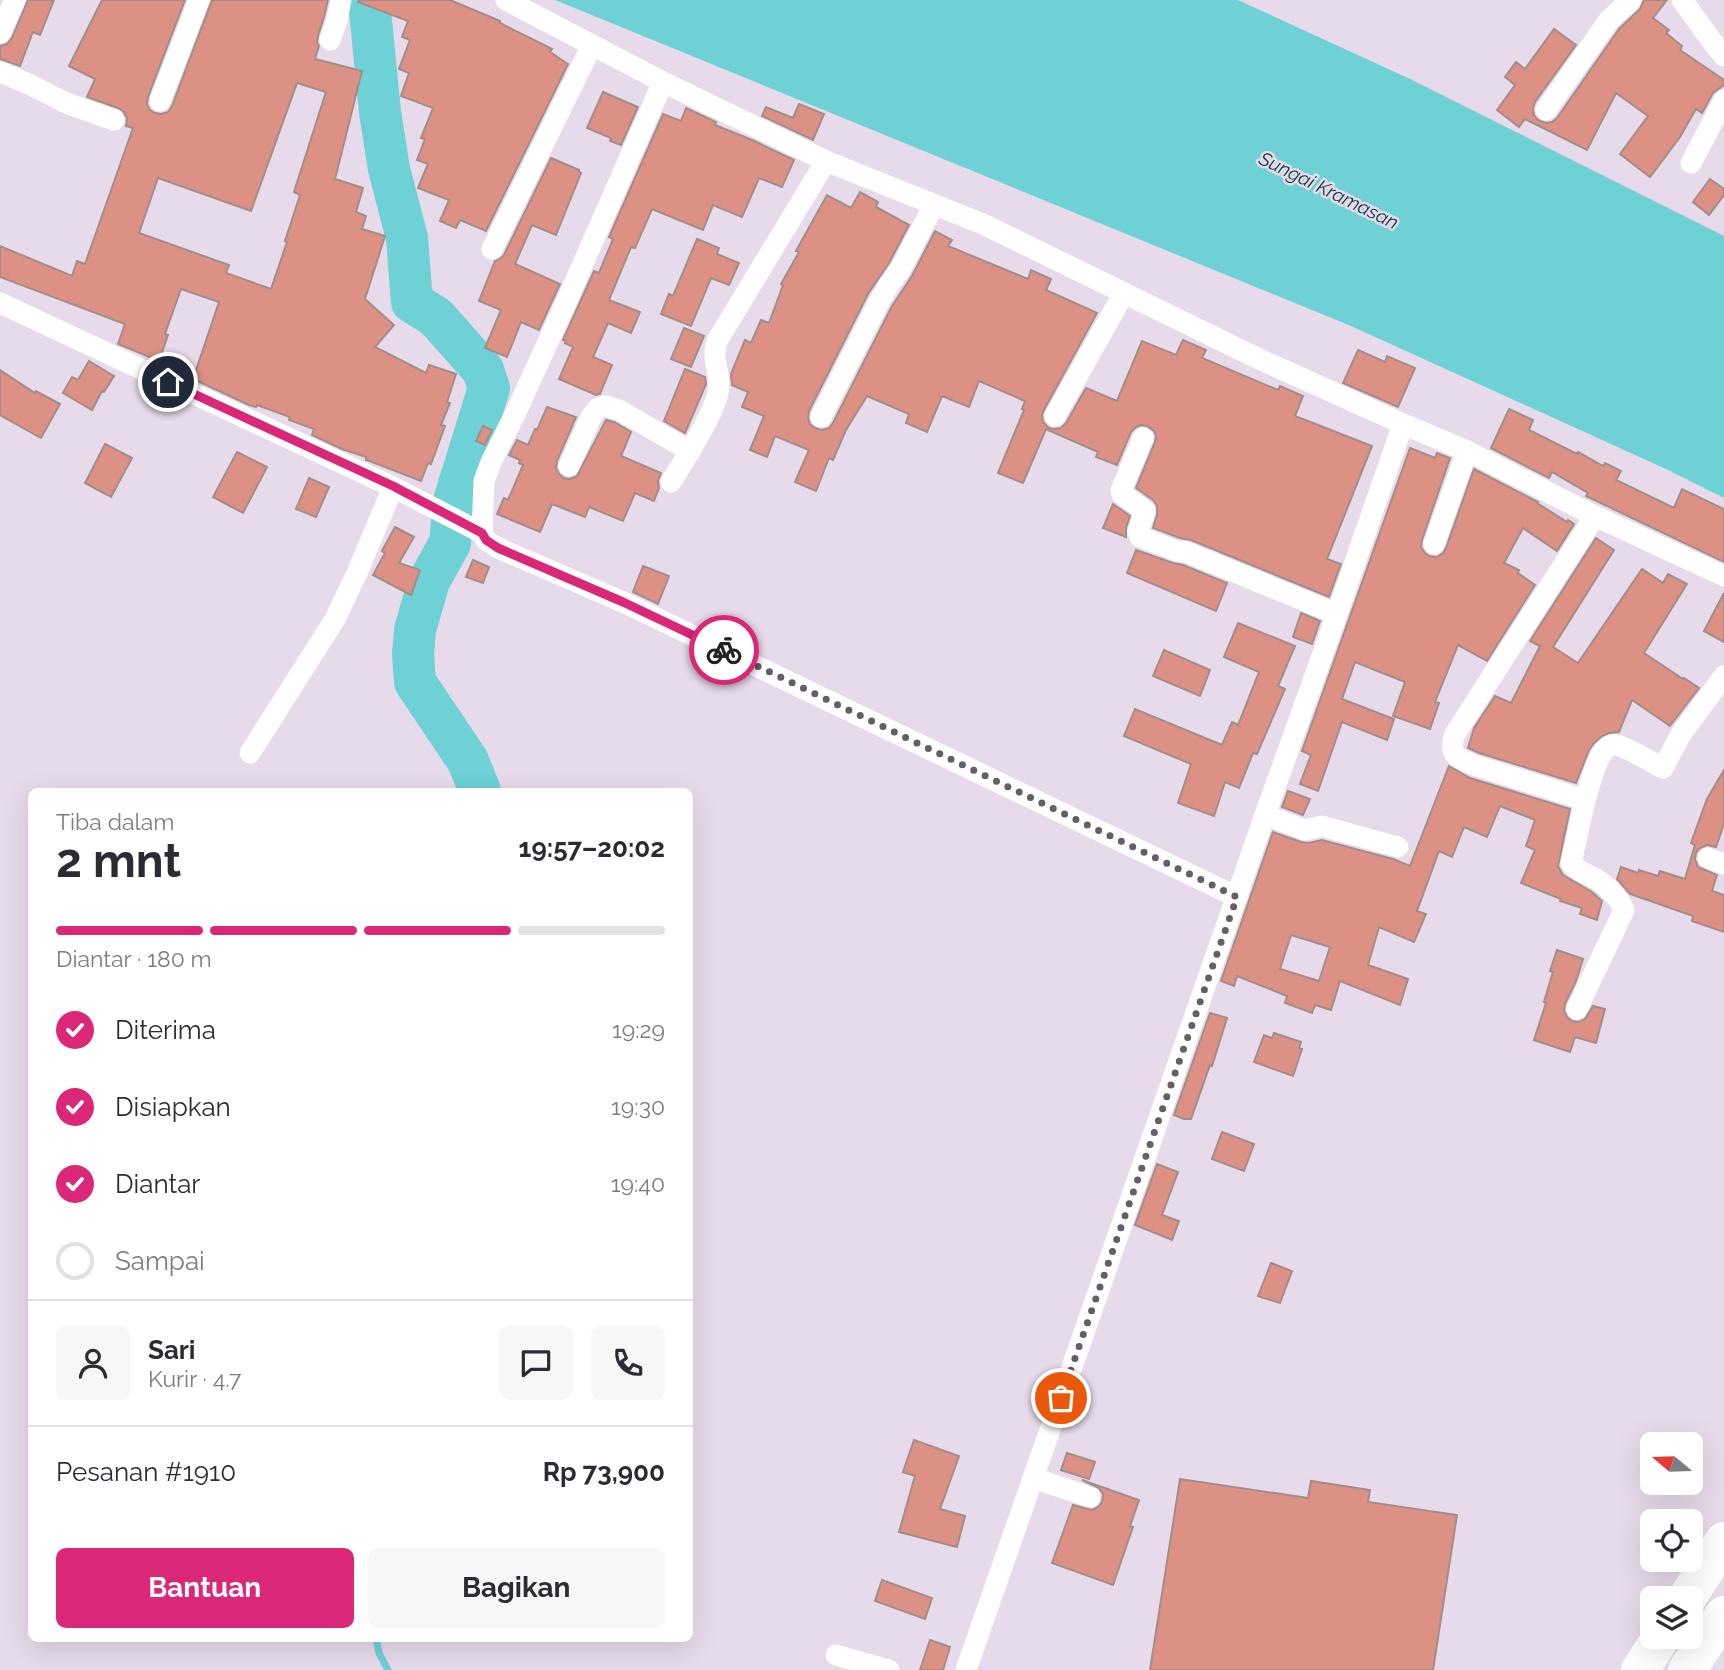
<!DOCTYPE html>
<html lang="id">
<meta charset="utf-8">
<style>
body{margin:0;font-family:Raleway,sans-serif;background:#f7f7f7;color:#2b2b33;height:100vh;display:flex;flex-direction:column;font-size:26px;white-space:nowrap}
*{box-sizing:border-box;margin:0}
p{font-size:23px;color:#7c7c81}
.icon{flex:none;width:38px;height:38px;fill:none;stroke:currentColor;stroke-width:2;stroke-linecap:round;stroke-linejoin:round}
.map{position:relative;flex:1;overflow:hidden}
.panel{position:absolute;left:28px;top:788px;width:665px;height:854px;display:flex;flex-direction:column;background:#fff;border-radius:10px;box-shadow:0 7px 28px #0002}
.panel>*{flex:none}
.needle{width:46px;rotate:289deg}
.fabs{position:absolute;left:1640px;top:1432px;display:grid;gap:14px}
.fabs a{display:grid;place-items:center;width:63px;height:63px;border-radius:10px;background:#fff;box-shadow:0 7px 28px #0002;font-size:35px}
.pin{position:absolute;display:grid;place-items:center;width:60px;height:60px;color:#fff;margin:-30px;border:4px solid #fff;border-radius:50%;box-shadow:0 2px 7px #0007}
.courier{position:absolute;display:grid;place-items:center;width:70px;height:70px;margin:-35px;border:5px solid #db2777;border-radius:50%;background:#fff;color:#222;box-shadow:0 2px 9px #0007}
.head em{font-style:normal;font-weight:700}
.head div{display:flex;flex-direction:column-reverse}
.head{display:flex;align-items:center;justify-content:space-between;height:119px;padding:0 28px}
h1{font-size:46px;font-weight:700;line-height:52px}
.bar{display:grid;grid-template-columns:repeat(4,1fr);gap:10px 7px;align-content:center;height:84px;padding:0 28px}
.bar i{height:9px;border-radius:5px;background:#e1e1e2}
.bar .active{background:#db2777}
.bar p{grid-column:span 4}
.line{display:flex;align-items:center;gap:18px;padding:0 28px;border-top:2px solid #e1e1e2}
.line div{flex:1}
.round{display:grid;place-items:center;flex:none;width:74px;height:74px;border-radius:10px;background:#f7f7f7}
ol{padding:0 28px;list-style:none}
li{display:flex;align-items:center;gap:21px;height:77px}
li p{margin-inline-start:auto}
li .icon{padding:7px;border-radius:50%;background:#db2777;color:#fff;stroke-width:4}
li:last-child{color:#7c7c81}
li i{width:38px;height:38px;border:4px solid #e1e1e2;border-radius:50%}
.primary-button{display:flex;gap:14px;margin-top:auto;padding:14px 28px}
.primary-button a{flex:1;height:80px;border-radius:10px;background:#db2777;color:#fff;font-size:28px;font-weight:700;line-height:80px;text-align:center}
.primary-button a+a{background:#f7f7f7;color:#2b2b33}
.map>svg:first-child{display:block}
</style>
<div class="map">
<svg width="1724" height="1670" viewBox="0 0 1724 1670">
<rect width="100%" height="100%" fill="#e7daea"/>
<polygon fill="#6dd1d5" points="555,0 1238,0 1408,78 1724,236 1724,498 1666,469 1351,326"/>
<g fill="none" stroke-linecap="round" stroke-linejoin="round">
<polyline stroke="#6dd1d5" stroke-width="7" points="376,1638 379,1653 388,1670"/>
<polyline stroke="#6dd1d5" stroke-width="42" points="369,0 380,112 389,169 407,238 412,302 436,317 483,370 489,388 454,501 450,543 429,581 415,630 413,654 415,682 468,761 480,791"/>
</g>
<g fill="#dd9184" stroke="#a28d89" stroke-width="2" fill-rule="evenodd">
<polygon points="28,0 54,0 40,35 33,32 20,66 0,59 0,46 7,44 12,38"/>
<path d="M102,0H185L148,97L147,104L150,110L155,113L161,114L168,112L172,106L212,0H328L324,17L318,36L317,42L319,46L315,59L362,71L335,179L363,188L356,212L366,216L362,229L385,236L365,299L394,325L375,347L426,373L429,365L456,374L447,402L450,403L441,425L445,426L431,464L428,463L421,481L367,460H366V457L342,449L312,435L314,429L289,420L290,417L257,405L256,407L249,405L193,379L219,302L181,289L165,334L168,335L159,361L118,344L125,324L0,277V246L72,276L77,261L85,264L133,128L126,126L127,118L123,111L118,108L87,97L95,79L69,66ZM297,83L326,92L294,192L300,195L285,241L287,242L271,289L226,273L229,265L139,233L158,178L251,211Z"/>
<polygon points="359,0 450,0 500,21 500,23 552,49 550,52 568,64 486,231 460,220 456,228 440,221 449,200 418,188 428,164 417,160 425,139 421,138 433,108 401,96 409,73 399,69 410,40 402,37 408,21 358,2"/>
<polygon points="1644,0 1667,0 1653,18 1669,30 1666,33 1682,46 1680,50 1724,80 1724,85 1713,93 1702,113 1696,109 1680,137 1650,177 1620,154 1648,116 1616,93 1587,150 1525,119 1519,127 1497,110 1515,85 1505,77 1516,62 1525,69 1554,29 1576,45 1535,102 1533,108 1534,115 1538,120 1546,123 1552,122 1557,118 1619,29 1640,9"/>
<polygon points="603,92 638,107 621,145 610,141 611,138 587,128"/>
<polygon points="799,104 824,114 813,140 762,116 766,107 793,118"/>
<polygon points="686,108 716,122 715,125 752,140 794,160 782,187 759,178 742,217 713,205 703,230 652,209 635,248 631,247 609,300 640,312 631,333 608,323 593,357 612,365 600,394 596,395 559,379 573,347 565,343 566,341 563,340 594,271 599,273 613,239 609,237 663,114 681,121"/>
<polygon points="551,158 579,170 579,172 581,173 556,235 532,225 515,264 560,284 539,330 521,322 507,357 485,348 501,310 479,301 495,261 500,259 504,255"/>
<polygon points="1710,179 1724,189 1724,195 1709,215 1693,202"/>
<polygon points="860,192 878,202 876,207 909,225 889,263 868,294 809,411 808,418 810,424 815,428 822,430 829,428 833,423 892,306 912,276 935,231 952,240 948,246 1028,279 1031,270 1051,279 1046,290 1097,313 1044,410 1042,415 1043,422 1049,428 1054,429 1061,428 1066,423 1086,388 1117,401 1142,341 1176,355 1183,340 1206,350 1202,358 1278,390 1280,386 1303,396 1295,416 1372,446 1327,559 1341,564 1329,597 1191,540 1180,538 1153,528 1157,515 1157,506 1153,500 1136,488 1155,442 1156,436 1154,431 1147,426 1141,425 1136,427 1131,432 1117,465 1096,457 1098,452 1046,429 1023,483 998,473 1024,410 1022,409 1025,401 979,381 969,407 942,396 927,432 906,423 909,414 867,396 846,430 833,460 829,458 816,491 795,482 809,450 775,436 767,457 750,450 764,416 742,407 748,392 732,385 731,374 745,340 751,343 761,320 769,323 783,285 781,284 799,252 796,251 827,195 851,208"/>
<polygon points="697,239 719,248 717,254 739,263 729,285 711,278 691,326 661,314 669,294 673,296"/>
<polygon points="684,328 704,336 691,367 671,359"/>
<polygon points="1358,350 1385,362 1387,356 1415,368 1398,407 1343,383"/>
<polygon points="89,361 114,376 104,392 102,391 92,410 63,393 72,377 78,380"/>
<polygon points="685,369 705,377 706,384 685,433 664,421"/>
<polygon points="0,370 35,393 36,391 60,404 41,438 0,415"/>
<polygon points="547,407 576,417 557,461 556,468 559,474 564,478 570,479 577,476 606,420 614,422 631,432 621,456 661,473 658,481 659,488 654,501 635,493 623,521 589,507 585,517 552,504 540,532 497,514 504,498 508,500 523,465 519,463 520,460 509,455 517,440 528,445 535,429 537,430"/>
<polygon points="1509,409 1533,420 1529,430 1577,454 1578,452 1603,466 1605,463 1621,471 1616,480 1674,508 1682,489 1724,509 1724,562 1586,496 1588,493 1552,472 1549,478 1491,448"/>
<polygon points="483,426 492,430 485,445 476,441"/>
<polygon points="105,444 132,458 111,497 85,483"/>
<polygon points="1410,448 1435,458 1437,453 1450,458 1422,540 1421,547 1425,553 1429,556 1437,557 1443,553 1446,548 1474,469 1538,502 1537,503 1567,522 1568,520 1574,524 1557,551 1523,528 1504,563 1519,570 1518,573 1535,585 1487,661 1458,645 1435,702 1439,703 1430,729 1393,716 1405,682 1355,662 1342,699 1394,719 1387,740 1342,722 1318,791 1300,784 1311,755 1302,751"/>
<polygon points="237,452 267,467 243,513 213,497"/>
<polygon points="309,478 329,487 316,517 296,509"/>
<polygon points="1113,504 1130,516 1126,528 1126,537 1103,528"/>
<polygon points="395,527 414,537 399,563 420,570 411,595 373,575 385,553 382,551"/>
<polygon points="1596,538 1614,550 1553,647 1578,663 1642,569 1663,583 1668,574 1687,584 1644,653 1683,679 1684,678 1699,688 1670,726 1632,700 1619,732 1609,733 1602,736 1594,743 1589,750 1576,783 1479,753 1468,748 1474,728 1495,696 1511,703 1540,646 1530,641"/>
<polygon points="1136,550 1173,563 1183,565 1227,583 1216,611 1127,573"/>
<polygon points="473,560 489,567 483,583 466,577"/>
<polygon points="643,566 669,576 658,604 633,592"/>
<polygon points="1724,593 1724,642 1704,631"/>
<polygon points="1301,613 1320,621 1312,644 1293,637"/>
<polygon points="1238,623 1295,646 1278,686 1285,689 1257,754 1253,753 1239,788 1225,782 1214,816 1178,803 1191,764 1124,736 1135,709 1222,745 1232,722 1238,725 1259,672 1224,657"/>
<polygon points="1164,650 1210,670 1200,696 1153,676"/>
<path d="M1449,766L1470,778L1570,809L1558,866L1563,875L1592,892L1602,901L1597,920L1580,914L1582,908L1560,901L1561,899L1521,883L1535,850L1526,846L1535,820L1500,806L1487,837L1464,827L1452,857L1439,851L1417,911L1426,914L1414,942L1379,927L1368,965L1408,979L1400,1005L1340,981L1331,1010L1315,1005L1312,1013L1285,1003L1287,996L1237,976L1234,986L1221,981L1273,832L1301,842L1308,843L1322,840L1393,859L1410,866ZM1291,935L1330,947L1319,981L1280,969Z"/>
<polygon points="1724,770 1724,824 1716,847 1707,845 1700,848 1696,853 1695,859 1698,867 1717,875 1712,891 1724,895 1724,932 1692,921 1693,916 1630,894 1617,879 1621,867 1638,873 1639,870 1658,876 1660,871 1685,879 1695,845 1691,843 1707,799"/>
<polygon points="1288,791 1310,799 1303,815 1282,807"/>
<polygon points="1557,950 1583,959 1576,981 1565,1004 1564,1011 1567,1017 1572,1021 1579,1022 1585,1019 1593,1006 1605,1009 1596,1043 1575,1037 1570,1052 1534,1040 1546,1003 1544,1002 1553,972 1550,971"/>
<polygon points="1210,1013 1227,1018 1212,1066 1210,1065 1191,1119 1184,1119 1174,1115"/>
<polygon points="1274,1033 1301,1042 1299,1048 1302,1049 1293,1076 1254,1062 1264,1035 1272,1038"/>
<polygon points="1222,1132 1254,1144 1244,1171 1212,1159"/>
<polygon points="1157,1164 1178,1172 1162,1215 1179,1221 1172,1240 1135,1225"/>
<polygon points="1271,1263 1292,1271 1280,1303 1258,1296"/>
<polygon points="914,1440 959,1456 940,1509 965,1516 957,1547 899,1532 915,1476 903,1472"/>
<polygon points="1067,1453 1095,1462 1089,1479 1061,1470"/>
<polygon points="1180,1479 1308,1498 1311,1481 1370,1490 1368,1502 1457,1515 1433,1670 1150,1670"/>
<polygon points="1082,1480 1139,1500 1130,1526 1133,1527 1113,1585 1052,1563 1073,1505 1092,1510 1098,1507 1102,1502 1103,1494 1099,1488"/>
<polygon points="882,1580 932,1598 925,1619 875,1601"/>
<polygon points="930,1640 950,1647 943,1670 920,1670"/>
</g>
<g fill="none" stroke-linecap="round" stroke-linejoin="round">
<g stroke="#fff" stroke-width="21">
<polyline points="506,0 663,82 826,161 983,224 1257,358 1403,424 1467,451 1595,516 1724,576"/>
<polyline points="1682,0 1714,44 1724,56"/>
<polyline points="0,33 15,0"/>
<polyline points="330,40 337,20 341,0"/>
<polyline points="0,72 29,84 66,103 114,120"/>
<polyline points="160,101 199,0"/>
<polyline points="1546,110 1609,20 1631,0"/>
<polyline points="1691,163 1724,100"/>
<polyline points="492,249 592,45"/>
<polyline points="0,303 393,487 482,533 486,540 498,548 623,602 1237,897"/>
<polyline points="1055,416 1124,293"/>
<polyline points="821,417 880,300 890,283 900,270 934,205"/>
<polyline points="1143,438 1121,490 1122,494 1145,511 1138,532 1140,537 1177,551 1186,552 1337,614"/>
<path d="M569,466L591,417L598,408L606,406L619,410L690,451C699,435 719,403 719,385C719,369 711,357 717,341L826,161"/>
<polyline points="671,482 690,451"/>
<polyline points="482,533 484,481 491,462 517,410 567,300 663,82"/>
<polyline points="1434,544 1467,451"/>
<polyline points="250,753 335,619 357,573 393,487"/>
<path d="M1585,800C1590,786 1598,742 1617,745C1626,747 1653,763 1663,768L1681,734L1724,676"/>
<polyline points="1265,815 1305,830 1322,826 1398,847"/>
<polyline points="1708,858 1724,864"/>
<path d="M1577,1009L1624,910C1621,900 1605,884 1596,879C1587,874 1577,871 1571,863L1585,800L1474,765C1456,757 1448,755 1455,734L1595,516"/>
<polyline points="1033,1478 1090,1497"/>
<polyline points="836,1655 889,1670"/>
<polyline points="966,1670 1265,815 1337,614 1403,424"/>
</g>
<g stroke="#fff" stroke-width="38">
<polyline points="1687,1598 1724,1541"/>
<polyline points="1640,1670 1662,1636"/>
<polyline points="1687,1670 1724,1615"/>
</g>
</g>
<g fill="none" stroke-linecap="round" stroke-linejoin="round">
<polyline stroke="#655d67" stroke-width="7" stroke-dasharray="0 12.6" points="724,650 1237,897 1061,1398"/>
<polyline stroke="#db2777" stroke-width="9" points="168,382 393,486 482,533 486,540 498,548 623,602 724,650"/>
</g>
<g text-anchor="middle" dominant-baseline="central" stroke-width="5" stroke-linejoin="round" paint-order="stroke">
<g font-size="19" font-style="italic" fill="#0c3c3e" stroke="#e7daea">
<text transform="translate(1329 190) rotate(26)">Sungai Kramasan</text>
</g>
</g>
</svg>
<div class="fabs">
<a><svg class="needle" viewBox="-14 -14 28 28"><path d="M0-13l5 13h-10z" fill="#e53935"/><path d="M0 13l5-13h-10z" fill="#7c7c81"/></svg></a>
<a><svg class="icon" aria-label="locate" viewBox="0 0 24 24"><circle cx="12" cy="12" r="6"/><path d="M12 2v4M12 18v4M2 12h4M18 12h4"/></svg></a>
<a><svg class="icon" aria-label="layers" viewBox="0 0 24 24"><path d="M12 4l9 5-9 5-9-5zM3 14l9 5 9-5"/></svg></a>
</div>
<div class="pin" style="left:1061px;top:1398px;background:#ea580c"><svg class="icon" aria-label="bag" viewBox="0 0 24 24"><path d="M5 8h14l-1 12H6zM9 8a3 3 0 0 1 6 0"/></svg></div>
<div class="pin" style="left:168px;top:382px;background:#1f2937"><svg class="icon" aria-label="home" viewBox="0 0 24 24"><path d="M3 11l9-7 9 7M6 9v11h12V9"/></svg></div>
<div class="courier" style="left:724px;top:650px"><svg class="icon" aria-label="bike" viewBox="0 0 24 24"><circle cx="6" cy="16" r="4"/><circle cx="18" cy="16" r="4"/><path d="M6 16l4-8h5l3 8M10 8l3 8H6M13 5h3"/></svg></div>
<section class="panel">
<div class="head"><div><h1>2 mnt</h1><p>Tiba dalam</p></div><em>19:57–20:02</em></div>
<div class="bar"><i class="active"></i><i class="active"></i><i class="active"></i><i></i><p>Diantar · 180 m</p></div>
<ol>
<li><svg class="icon" aria-label="check" viewBox="0 0 24 24"><path d="M5 12l5 5 9-10"/></svg>Diterima<p>19:29</p></li>
<li><svg class="icon" aria-label="check" viewBox="0 0 24 24"><path d="M5 12l5 5 9-10"/></svg>Disiapkan<p>19:30</p></li>
<li><svg class="icon" aria-label="check" viewBox="0 0 24 24"><path d="M5 12l5 5 9-10"/></svg>Diantar<p>19:40</p></li>
<li><i></i>Sampai</li>
</ol>
<div class="line" style="height:126px"><a class="round"><svg class="icon" aria-label="person" viewBox="0 0 24 24"><circle cx="12" cy="8" r="4"/><path d="M4 21q1-7 8-7t8 7"/></svg></a><div><b>Sari</b><p>Kurir · 4.7</p></div><a class="round"><svg class="icon" aria-label="chat" viewBox="0 0 24 24"><path d="M4 5h16v11H9l-5 4z"/></svg></a><a class="round"><svg class="icon" aria-label="phone" viewBox="0 0 24 24"><path d="M5 4h4l2 5-3 2q2 4 5 5l2-3 5 2v4C11 20 4 13 5 4z"/></svg></a></div>
<div class="line" style="height:91px"><div>Pesanan #1910</div><b>Rp 73,900</b></div>
<div class="primary-button"><a>Bantuan</a><a>Bagikan</a></div>
</section>
</div>
